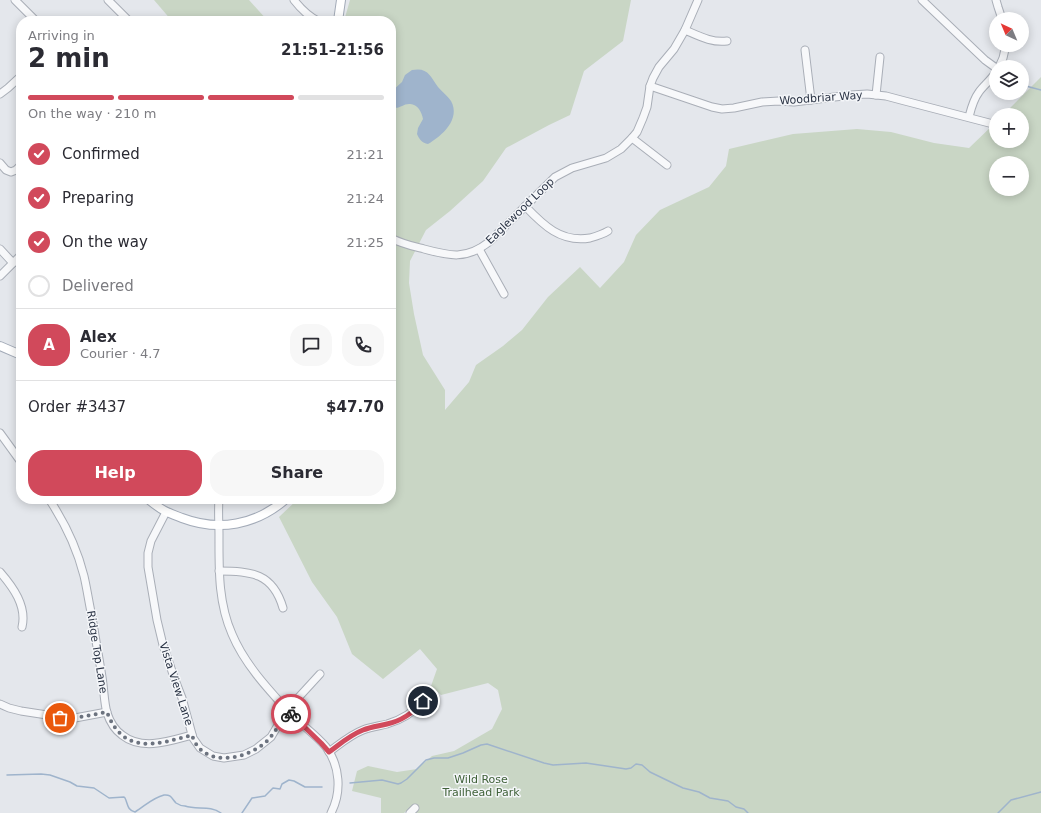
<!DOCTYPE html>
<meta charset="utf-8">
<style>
body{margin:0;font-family:"DejaVu Sans",sans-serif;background:#f7f7f7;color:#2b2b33;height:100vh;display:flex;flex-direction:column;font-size:15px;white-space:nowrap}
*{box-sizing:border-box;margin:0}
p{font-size:13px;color:#7c7c81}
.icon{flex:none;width:22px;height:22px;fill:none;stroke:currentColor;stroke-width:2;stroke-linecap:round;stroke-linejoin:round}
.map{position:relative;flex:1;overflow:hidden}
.sheet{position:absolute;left:16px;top:16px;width:380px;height:488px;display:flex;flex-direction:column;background:#fff;border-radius:16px;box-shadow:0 2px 10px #0003}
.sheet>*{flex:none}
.needle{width:26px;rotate:316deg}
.controls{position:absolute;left:989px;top:12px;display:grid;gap:8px}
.controls a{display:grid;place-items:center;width:40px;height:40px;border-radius:50%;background:#fff;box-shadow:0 2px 10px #0003;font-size:20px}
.pin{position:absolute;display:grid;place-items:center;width:34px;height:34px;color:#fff;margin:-17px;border:2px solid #fff;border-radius:50%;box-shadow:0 1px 4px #0007}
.courier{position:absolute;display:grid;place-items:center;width:40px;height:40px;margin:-20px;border:3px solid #d1495b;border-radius:50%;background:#fff;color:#222;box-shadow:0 1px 5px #0007}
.summary em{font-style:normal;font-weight:600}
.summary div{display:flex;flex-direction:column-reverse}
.summary{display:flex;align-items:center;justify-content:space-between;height:68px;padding:0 12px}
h1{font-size:26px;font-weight:600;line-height:30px}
.bar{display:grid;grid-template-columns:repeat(4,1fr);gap:6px 4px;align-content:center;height:48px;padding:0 12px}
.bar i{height:5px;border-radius:3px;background:#e1e1e2}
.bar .current{background:#d1495b}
.bar p{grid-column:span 4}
.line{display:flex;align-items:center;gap:10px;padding:0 12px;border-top:1px solid #e1e1e2}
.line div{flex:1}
.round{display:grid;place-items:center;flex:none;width:42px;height:42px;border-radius:16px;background:#f7f7f7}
ol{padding:0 12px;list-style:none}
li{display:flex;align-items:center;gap:12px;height:44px}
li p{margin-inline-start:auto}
li .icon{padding:4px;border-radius:50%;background:#d1495b;color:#fff;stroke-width:4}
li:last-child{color:#7c7c81}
li i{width:22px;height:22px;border:2px solid #e1e1e2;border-radius:50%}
.button{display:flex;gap:8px;margin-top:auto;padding:8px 12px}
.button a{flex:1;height:46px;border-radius:16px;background:#d1495b;color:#fff;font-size:16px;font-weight:600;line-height:46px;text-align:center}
.button a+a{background:#f7f7f7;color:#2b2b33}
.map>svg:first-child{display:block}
</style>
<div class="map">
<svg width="1041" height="813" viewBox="0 0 1041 813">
<rect width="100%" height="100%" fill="#e4e7ec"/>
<g fill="#c9d6c5" fill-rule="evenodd">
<polygon points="154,0 249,0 268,21 172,21"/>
<path d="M350,0H631L623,41L584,71L570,115L549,125L506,148L483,181L450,211L426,230L410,261L409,283L414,314L423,355L445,390V410L469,382L476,365L503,346L522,330L548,297L580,267L600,288L624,262L636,235L660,210L709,187L726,166L729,149L793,134L857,129L891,132L934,143L969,148L996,122V141H1022V115H1003L1041,77V813H416L417,811L412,806L404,813H381V798L352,791L357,771L368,766L397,772L417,769L432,756L454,751L492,729L502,709L498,690L488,683L441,695L431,686L437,669L420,649L383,679L352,654L337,617L312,582L279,517L298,499H391V21H344ZM996,163H1022V189H996Z"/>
</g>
<path fill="#9fb4cc" d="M412,70C428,67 430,76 438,87C442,92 448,96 451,101C461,119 442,136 428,144C422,143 419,139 417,134L418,128L423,119C422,112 417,103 409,104C402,104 398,111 391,106V92L402,82L405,75Z"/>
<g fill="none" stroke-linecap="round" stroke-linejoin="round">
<g stroke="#9fb4cc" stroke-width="1.5">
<polyline points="1022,85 1041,90"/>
<path d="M7,775L41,774L50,775L70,782L77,786L94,788L109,798L124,797L125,798C128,804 127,810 135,812C145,806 152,798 164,795C171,794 172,799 176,803C179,805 182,806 185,806C197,810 210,805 221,813"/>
<polyline points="350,783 382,780 398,784 401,783 407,779 426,760 434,758 448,758 463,753 481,745 487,744 544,763 553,765 586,763 626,769 631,768 636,764 642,765 650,772 683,788 699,792 710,798 728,801 736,807 744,809 748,813"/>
<polyline points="242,813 252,798 265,796 273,788 280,789 282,784 289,780 294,781 305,787 322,787"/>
<polyline points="998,813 1011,800 1041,792"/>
</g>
<defs>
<g id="minor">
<polyline points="15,0 36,21"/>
<polyline points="108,0 129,21"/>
<path d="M294,0C301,9 308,16 318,21"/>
<polyline points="922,0 985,60 996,68"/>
<polyline points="996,0 998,7 1002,19"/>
<path d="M685,30C699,36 712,43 727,41"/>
<polyline points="805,50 811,100"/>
<polyline points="999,67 1003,58 1006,45"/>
<polyline points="650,86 712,107 722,109 734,108 762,102 779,101 794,102 851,95 867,94 886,96 901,100 993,124"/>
<polyline points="0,94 8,88 21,76"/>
<polyline points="876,95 880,57"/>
<path d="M969,117C971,109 973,100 979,92C984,85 991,80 996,72"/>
<polyline points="632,138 667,165"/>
<polyline points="0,163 6,170 11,172 16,170 21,165"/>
<path d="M525,206C543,225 561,243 590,238C597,236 603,234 608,231"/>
<path d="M391,238C402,244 412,246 424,249C450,256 466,260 489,242L555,177L572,168L606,158L621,149L632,138L637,132L643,118L647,107L650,86L653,78L659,67L674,49L685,30L698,0"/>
<polyline points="0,249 13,263"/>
<polyline points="479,249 504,294"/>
<polyline points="0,276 21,255"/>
<polyline points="0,433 21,462"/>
<path d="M49,499C65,523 77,548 84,576C87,589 89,603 92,617C95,637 99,657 102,677C104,689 104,702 107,713C110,722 115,730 122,735C142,751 170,741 192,735"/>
<path d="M219,499C218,511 219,523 219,535C219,569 218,602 232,634C244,663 267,688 289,712C300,724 315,734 326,747C340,766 342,792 331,813"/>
<polyline points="166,512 151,541 148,553 148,567 157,620 163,645 175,680 182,698 193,738 200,748 213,756 224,758 244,755 256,749 271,737 287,710 320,674"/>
<path d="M219,571C251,571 273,573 283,608"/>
<path d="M0,572C13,587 27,606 22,627"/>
<polyline points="0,704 9,708 21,711 60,717 75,718 107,712"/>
<path d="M329,752C340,744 350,735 363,730C371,727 379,726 387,724C401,720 414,712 423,701"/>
<polyline points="410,813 415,808"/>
</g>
<g id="major">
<polyline points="338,21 341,0"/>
<polyline points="0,346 21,355"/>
<path d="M148,499C153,503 159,508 165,511C171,514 177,516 182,518C219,532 256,525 286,499"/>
</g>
</defs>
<use href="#minor" stroke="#a9aeb7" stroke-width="9"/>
<use href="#major" stroke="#a3abb8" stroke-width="10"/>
<use href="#minor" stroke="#f7f8fa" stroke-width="7"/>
<use href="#major" stroke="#fff" stroke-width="8"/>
</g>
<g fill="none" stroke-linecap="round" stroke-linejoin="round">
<path stroke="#6c737f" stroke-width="4" stroke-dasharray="0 7.2" d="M60,718H75L107,712C123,755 156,745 192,735C202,769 247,760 267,741C276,732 281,721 287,710L291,714"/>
<path stroke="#d1495b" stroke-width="5" d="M291,714L321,743L329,752C340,744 350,735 363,730C371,727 379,726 387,724C401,721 414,712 423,701"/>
</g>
<g text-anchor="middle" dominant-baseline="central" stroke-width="3" stroke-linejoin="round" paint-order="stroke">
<g font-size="11" fill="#2b3445" stroke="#f4f6f9">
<text transform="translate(821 98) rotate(-4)">Woodbriar Way</text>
<text transform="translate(520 211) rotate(-44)">Eaglewood Loop</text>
<text transform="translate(97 652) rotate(81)">Ridge Top Lane</text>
<text transform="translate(176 684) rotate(72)">Vista View Lane</text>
</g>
<g font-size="11" fill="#3f6138" stroke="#f4f6f9">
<text x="481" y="779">Wild Rose<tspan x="481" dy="13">Trailhead Park</tspan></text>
</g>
</g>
</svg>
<div class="controls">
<a><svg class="needle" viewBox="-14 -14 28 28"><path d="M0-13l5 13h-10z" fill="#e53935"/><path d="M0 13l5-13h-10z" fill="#7c7c81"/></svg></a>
<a><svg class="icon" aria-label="layers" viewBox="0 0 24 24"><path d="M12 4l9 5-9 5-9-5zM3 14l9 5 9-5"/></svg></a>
<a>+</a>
<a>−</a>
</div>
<div class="pin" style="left:60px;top:718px;background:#ea580c"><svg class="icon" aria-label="bag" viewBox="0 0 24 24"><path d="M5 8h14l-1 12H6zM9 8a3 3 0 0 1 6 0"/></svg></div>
<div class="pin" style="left:423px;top:701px;background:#1f2937"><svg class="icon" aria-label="home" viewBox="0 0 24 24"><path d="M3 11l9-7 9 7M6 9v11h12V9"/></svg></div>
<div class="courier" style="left:291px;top:714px"><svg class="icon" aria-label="bike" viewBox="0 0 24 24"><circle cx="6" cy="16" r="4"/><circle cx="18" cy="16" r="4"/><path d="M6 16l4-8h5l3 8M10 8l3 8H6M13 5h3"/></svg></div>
<section class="sheet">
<div class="summary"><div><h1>2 min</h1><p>Arriving in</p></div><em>21:51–21:56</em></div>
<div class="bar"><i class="current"></i><i class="current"></i><i class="current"></i><i></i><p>On the way · 210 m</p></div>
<ol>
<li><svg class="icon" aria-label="check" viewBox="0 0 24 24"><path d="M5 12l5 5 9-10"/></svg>Confirmed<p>21:21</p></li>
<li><svg class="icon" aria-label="check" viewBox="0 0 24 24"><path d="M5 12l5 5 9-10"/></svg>Preparing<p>21:24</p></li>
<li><svg class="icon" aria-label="check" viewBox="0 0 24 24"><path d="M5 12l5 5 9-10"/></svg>On the way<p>21:25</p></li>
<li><i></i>Delivered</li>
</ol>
<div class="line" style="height:72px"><b class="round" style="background:#d1495b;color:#fff">A</b><div><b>Alex</b><p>Courier · 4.7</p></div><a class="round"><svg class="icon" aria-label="chat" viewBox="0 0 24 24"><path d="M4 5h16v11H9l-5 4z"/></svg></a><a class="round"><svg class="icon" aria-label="phone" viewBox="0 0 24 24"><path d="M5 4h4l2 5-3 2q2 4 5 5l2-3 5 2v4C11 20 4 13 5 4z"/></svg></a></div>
<div class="line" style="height:52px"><div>Order #3437</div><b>$47.70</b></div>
<div class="button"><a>Help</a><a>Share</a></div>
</section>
</div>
